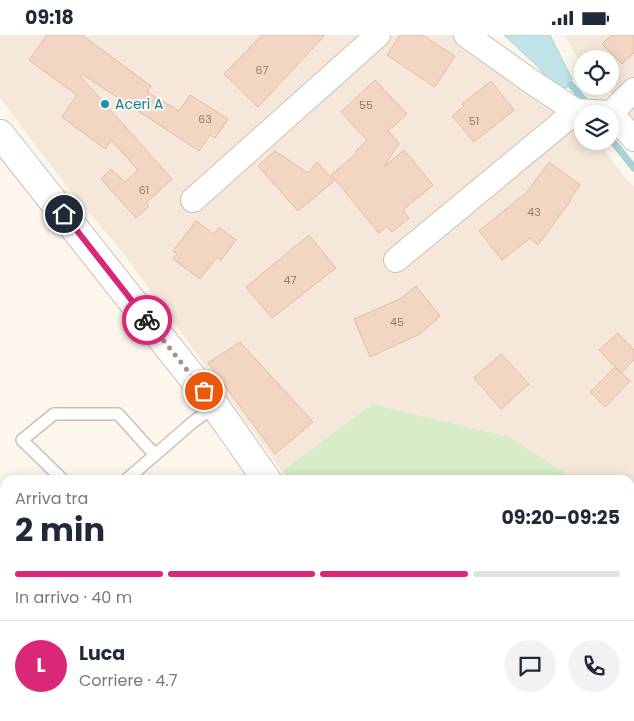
<!DOCTYPE html>
<html lang="it">
<meta charset="utf-8">
<style>
body{margin:0;font-family:Poppins,sans-serif;background:#f2f2f3;color:#1f2937;height:100vh;display:flex;flex-direction:column;font-size:19px;white-space:nowrap}
*{box-sizing:border-box;margin:0}
p{font-size:16px;color:#747a83}
.icon{flex:none;width:28px;height:28px;fill:none;stroke:currentColor;stroke-width:2;stroke-linecap:round;stroke-linejoin:round}
.map{position:relative;flex:1;overflow:hidden}
.panel{position:absolute;left:0px;top:440px;width:635px;height:246px;display:flex;flex-direction:column;background:#fff;border-radius:15px 15px 0 0;box-shadow:0 2px 12px #0003}
.panel>*{flex:none}
.controls{position:absolute;left:574px;top:15px;display:grid;gap:10px}
.controls a{display:grid;place-items:center;width:45px;height:45px;border-radius:50%;background:#fff;box-shadow:0 2px 12px #0003;font-size:25px}
.pin{position:absolute;display:grid;place-items:center;width:42px;height:42px;color:#fff;margin:-21px;border:2px solid #fff;border-radius:50%;box-shadow:0 1px 5px #0007}
.courier{position:absolute;display:grid;place-items:center;width:50px;height:50px;margin:-25px;border:4px solid #db2777;border-radius:50%;background:#fff;color:#222;box-shadow:0 1px 6px #0007}
.headline em{font-style:normal;font-weight:700}
.headline div{display:flex;flex-direction:column-reverse}
.headline{display:flex;align-items:center;justify-content:space-between;height:85px;padding:0 15px}
h1{font-size:32px;font-weight:700;line-height:38px}
.bar{display:grid;grid-template-columns:repeat(4,1fr);gap:8px 5px;align-content:center;height:60px;padding:0 15px}
.bar i{height:6px;border-radius:4px;background:#e0e1e3}
.bar .on{background:#db2777}
.bar p{grid-column:span 4}
.line{display:flex;align-items:center;gap:12px;padding:0 15px;border-top:1px solid #e0e1e3}
.line div{flex:1}
.round{display:grid;place-items:center;flex:none;width:52px;height:52px;border-radius:26px;background:#f2f2f3}
.status{display:flex;justify-content:space-between;align-items:center;height:35px;padding:0 25px;background:#fff;direction:ltr}
.status svg{height:14px;fill:currentColor}
.map>svg:first-child{display:block}
</style>
<div class="status"><b>09:18</b><svg viewBox="0 0 49 12"><path d="M0 12V9h3v3zM5 12V6h3v6zM10 12V3h3v9zM15 12V0h3v12zM26 1h20v11H26zM47 4h2v5h-2z"/></svg></div>
<div class="map">
<svg width="634" height="686" viewBox="0 0 634 686">
<rect width="100%" height="100%" fill="#fdf6ec"/>
<g fill="#f5e8da">
<polygon points="0,0 452,0 555,75 582,91 582,106 598,106 626,144 634,151 634,483 630,481 630,445 576,445 510,402 372,369 282,436 123,218 66,150 0,63"/>
<polygon points="565,0 634,0 634,89 608,55 598,51 610,51 610,24 582,24 582,31"/>
</g>
<g fill="#d8ecc9">
<polygon points="372,369 510,402 576,445 289,445 282,436"/>
<polygon points="630,481 634,483 634,686 561,686 560,681 630,681"/>
</g>
<polygon fill="#bfe3e8" stroke="#a5d3da" points="504,0 550,0 572,44 571,50 565,53 553,49 536,30"/>
<g fill="none" stroke-linecap="round" stroke-linejoin="round">
<g stroke="#a5d3da" stroke-width="7">
<polyline points="571,50 590,72"/>
<polyline points="610,103 634,133"/>
</g>
</g>
<g fill="#f3d5c3" stroke="#e6bba3">
<polygon points="47,0 82,0 151,51 147,57 179,76 190,60 228,84 215,103 210,100 199,116 82,39 80,41 172,144 146,168 149,171 136,183 101,144 111,134 125,147 138,135 111,105 105,114 62,82 77,60 29,25"/>
<polygon points="262,0 325,0 258,72 224,39"/>
<polygon points="400,0 422,0 455,21 435,52 387,20"/>
<polygon points="611,0 634,0 634,18 622,29 602,9"/>
<polygon points="375,45 407,79 388,96 399,108 384,132 404,115 433,150 403,175 409,183 392,197 387,191 379,198 331,140 357,118 356,116 367,105 341,77"/>
<polygon points="491,46 514,75 474,107 452,81 464,71 462,69"/>
<polygon points="275,116 308,138 317,127 334,146 298,176 258,131"/>
<polygon points="549,127 580,150 570,164 571,165 538,210 530,203 502,225 479,196 527,157"/>
<polygon points="196,186 214,199 219,192 236,205 221,225 217,222 200,244 173,224 177,219 173,216"/>
<polygon points="309,200 336,233 272,283 246,252"/>
<polygon points="416,251 440,281 420,299 370,322 354,284 402,263"/>
<polygon points="618,298 634,315 634,325 621,338 599,315"/>
<polygon points="240,307 313,387 275,419 208,328"/>
<polygon points="501,319 529,349 501,374 474,343"/>
<polygon points="615,332 630,346 605,372 590,357"/>
</g>
<g fill="none" stroke-linecap="round" stroke-linejoin="round">
<defs>
<g id="service">
<polyline points="63,445 22,405 54,379 118,379 155,420"/>
<polyline points="126,445 193,387 215,371"/>
<polyline points="127,681 131,686"/>
<polyline points="147,686 152,681"/>
</g>
<g id="minor">
<polyline points="466,0 532,47 576,76 611,78 634,104"/>
<polyline points="611,78 634,55"/>
<polyline points="193,165 378,0"/>
<polyline points="396,225 576,76"/>
<polyline points="0,646 5,651"/>
<polyline points="34,681 39,686"/>
</g>
<g id="tertiary">
<polyline points="0,99 215,371 267,445"/>
<polyline points="442,681 445,686"/>
<polyline points="191,686 195,681"/>
</g>
</defs>
<use href="#service" stroke="#d1beb0" stroke-width="14"/>
<use href="#minor" stroke="#d1beb0" stroke-width="26"/>
<use href="#tertiary" stroke="#d1beb0" stroke-width="30"/>
<g stroke="#d9b8a5" stroke-width="3" stroke-dasharray="1 4" stroke-linecap="butt">
<polyline points="630,643 634,637"/>
<polyline points="556,686 571,681"/>
</g>
<use href="#service" stroke="#fff" stroke-width="11"/>
<use href="#minor" stroke="#fff" stroke-width="24"/>
<use href="#tertiary" stroke="#fff" stroke-width="28"/>
</g>
<g fill="none" stroke-linecap="round" stroke-linejoin="round">
<polyline stroke="#a89285" stroke-width="5" stroke-dasharray="0 9" points="147,285 204,356"/>
<polyline stroke="#db2777" stroke-width="6" points="64,179 147,285"/>
</g>
<circle fill="#0f9aa8" stroke="#fffaf3" stroke-width="2" cx="105" cy="69" r="5"/>
<g text-anchor="middle" dominant-baseline="central" stroke-width="4" stroke-linejoin="round" paint-order="stroke">
<g font-size="11" fill="#987a6a">
<text x="262" y="35">67</text>
<text x="366" y="70">55</text>
<text x="205" y="84">63</text>
<text x="474" y="86">51</text>
<text x="144" y="155">61</text>
<text x="534" y="177">43</text>
<text x="290" y="245">47</text>
<text x="397" y="287">45</text>
</g>
<g font-size="14" fill="#0d838f" stroke="#fffaf3" text-anchor="start">
<text x="115" y="69">Aceri A</text>
</g>
</g>
</svg>
<div class="controls">
<a><svg class="icon" aria-label="locate" viewBox="0 0 24 24"><circle cx="12" cy="12" r="6"/><path d="M12 2v4M12 18v4M2 12h4M18 12h4"/></svg></a>
<a><svg class="icon" aria-label="layers" viewBox="0 0 24 24"><path d="M12 4l9 5-9 5-9-5zM3 14l9 5 9-5"/></svg></a>
</div>
<div class="pin" style="left:204px;top:356px;background:#ea580c"><svg class="icon" aria-label="bag" viewBox="0 0 24 24"><path d="M5 8h14l-1 12H6zM9 8a3 3 0 0 1 6 0"/></svg></div>
<div class="pin" style="left:64px;top:179px;background:#1f2937"><svg class="icon" aria-label="home" viewBox="0 0 24 24"><path d="M3 11l9-7 9 7M6 9v11h12V9"/></svg></div>
<div class="courier" style="left:147px;top:285px"><svg class="icon" aria-label="bike" viewBox="0 0 24 24"><circle cx="6" cy="16" r="4"/><circle cx="18" cy="16" r="4"/><path d="M6 16l4-8h5l3 8M10 8l3 8H6M13 5h3"/></svg></div>
<section class="panel">
<div class="headline"><div><h1>2 min</h1><p>Arriva tra</p></div><em>09:20–09:25</em></div>
<div class="bar"><i class="on"></i><i class="on"></i><i class="on"></i><i></i><p>In arrivo · 40 m</p></div>
<div class="line" style="height:90px"><b class="round" style="background:#db2777;color:#fff">L</b><div><b>Luca</b><p>Corriere · 4.7</p></div><a class="round"><svg class="icon" aria-label="chat" viewBox="0 0 24 24"><path d="M4 5h16v11H9l-5 4z"/></svg></a><a class="round"><svg class="icon" aria-label="phone" viewBox="0 0 24 24"><path d="M5 4h4l2 5-3 2q2 4 5 5l2-3 5 2v4C11 20 4 13 5 4z"/></svg></a></div>
</section>
</div>
